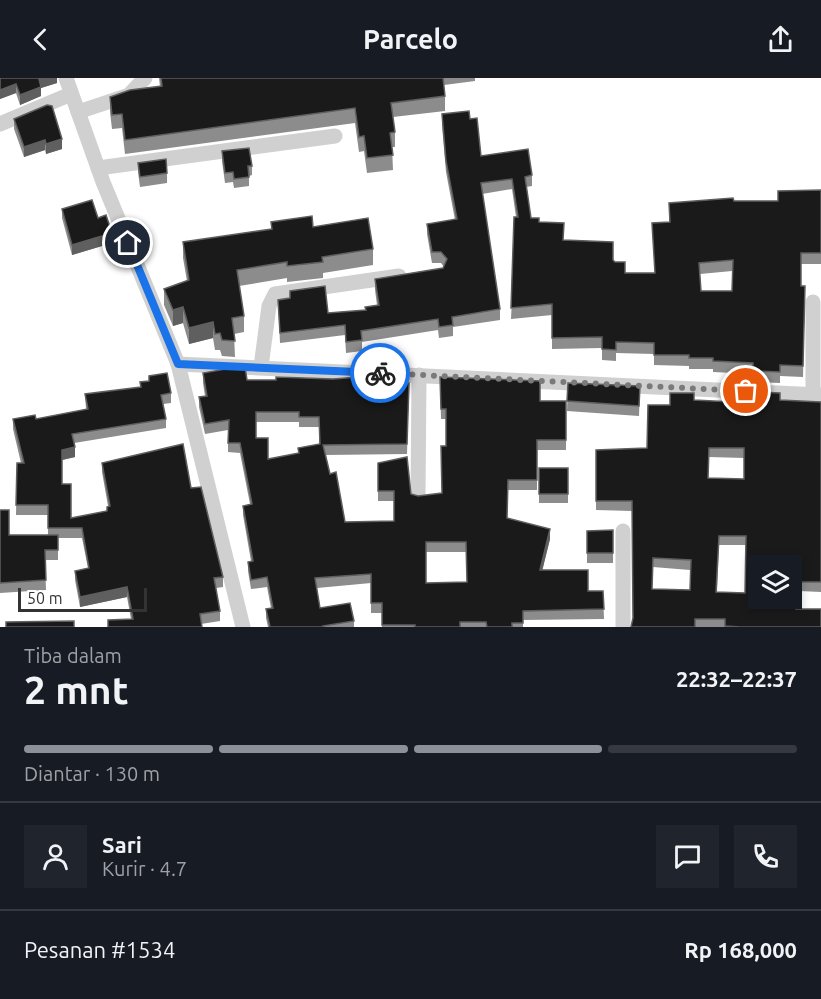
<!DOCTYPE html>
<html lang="id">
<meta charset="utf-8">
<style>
body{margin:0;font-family:Ubuntu,sans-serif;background:#20242c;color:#f1f3f6;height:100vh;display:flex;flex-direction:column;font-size:22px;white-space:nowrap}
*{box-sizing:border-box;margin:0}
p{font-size:20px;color:#9ea1a6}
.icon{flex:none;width:33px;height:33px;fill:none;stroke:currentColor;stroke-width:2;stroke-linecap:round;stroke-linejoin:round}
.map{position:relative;height:549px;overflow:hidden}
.panel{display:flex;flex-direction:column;background:#171b24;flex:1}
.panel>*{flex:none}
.tools{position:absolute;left:748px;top:477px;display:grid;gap:12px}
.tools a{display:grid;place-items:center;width:54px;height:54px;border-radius:0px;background:#171b24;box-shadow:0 3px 9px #0003;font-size:30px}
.scale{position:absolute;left:18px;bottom:15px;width:129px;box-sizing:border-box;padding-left:6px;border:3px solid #333;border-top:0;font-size:16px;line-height:21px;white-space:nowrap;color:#333;-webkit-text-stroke:4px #fff;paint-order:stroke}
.pin{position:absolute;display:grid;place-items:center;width:51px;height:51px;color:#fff;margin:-26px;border:3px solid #fff;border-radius:50%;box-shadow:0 2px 6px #0007}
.courier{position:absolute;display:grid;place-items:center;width:60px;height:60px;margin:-30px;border:4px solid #1a73e8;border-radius:50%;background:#fff;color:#222;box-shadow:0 2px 8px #0007}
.head em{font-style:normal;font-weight:600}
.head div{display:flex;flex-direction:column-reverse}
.head{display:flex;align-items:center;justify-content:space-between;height:102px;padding:0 24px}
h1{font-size:39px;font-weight:600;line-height:45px}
.bar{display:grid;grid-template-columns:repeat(4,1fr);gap:9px 6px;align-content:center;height:72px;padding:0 24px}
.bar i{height:8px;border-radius:4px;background:#363941}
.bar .current{background:#8c9099}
.bar p{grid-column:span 4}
.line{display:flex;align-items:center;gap:15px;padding:0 24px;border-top:2px solid #363941}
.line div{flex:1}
.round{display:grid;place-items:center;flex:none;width:63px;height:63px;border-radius:0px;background:#20242c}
header{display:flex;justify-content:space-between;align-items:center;height:78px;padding:0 24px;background:#171b24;font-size:27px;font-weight:600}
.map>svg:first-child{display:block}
</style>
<header><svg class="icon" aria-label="back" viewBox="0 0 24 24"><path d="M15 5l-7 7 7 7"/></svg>Parcelo<svg class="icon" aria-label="share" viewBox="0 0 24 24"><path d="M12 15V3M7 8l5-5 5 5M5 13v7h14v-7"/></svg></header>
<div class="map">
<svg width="821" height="549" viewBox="0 0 821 549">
<rect width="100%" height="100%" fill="#fff"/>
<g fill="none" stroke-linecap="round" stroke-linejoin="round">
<g stroke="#d0d0d0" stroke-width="15">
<polyline points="66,0 103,104 178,286 821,317"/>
<polyline points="78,34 129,17 145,0"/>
<polyline points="0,46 71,16"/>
<polyline points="98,90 335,58"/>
<polyline points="813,224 813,317"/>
<polyline points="178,286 243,549"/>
<polyline points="261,289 269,228 275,216 399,198"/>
<polyline points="418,418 419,297"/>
<polyline points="623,549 623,453"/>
</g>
</g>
<g fill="#8c8c8c" fill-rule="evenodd">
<polygon points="0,0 57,0 57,5 41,10 41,18 20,27 16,15 0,21"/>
<polygon points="159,0 475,0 475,3 444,7 445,18 445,33 393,39 395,54 395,69 392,69 393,92 367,95 364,73 359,74 355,45 125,76 122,50 112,51 110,34 110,19 160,9"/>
<path d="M442,36L470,41L481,78L532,97V108L526,109L531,140L539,144L564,162L613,182L625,195H655L652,145L669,144V125L778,123L821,112V186H801V208H805L803,299L780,298V305L753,304V296L713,294V291H689V288L654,287V276L616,275V283L602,282V270L552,271V237L511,241L516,139L512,111L482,116L500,231V242L453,249V258L439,260L438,252L362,264V273L346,275L345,257L280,265L278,222L290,220V213L328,235L365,232L377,227L375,212V201L443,190L444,189L441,185H432L427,156V146L455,142L446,94L442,47ZM732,193V213H701L700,196Z"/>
<polygon points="14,41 62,71 46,76 45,72 24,79 14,51"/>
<polygon points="222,73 252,88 252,97 249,98 249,108 234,110 233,104 225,105 222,83"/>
<polygon points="138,85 167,95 167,105 140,109 138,94"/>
<polygon points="62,131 98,140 112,165 72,177 62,140"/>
<polygon points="271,144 313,149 373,171 373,187 323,195 323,200 287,204 287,200 239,208 244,238 244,254 234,256 235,279 222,278 220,272 215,272 213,260 189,266 183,245 173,248 164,227 164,211 187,203 183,180 183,164 271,151"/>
<path d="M203,295L247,302L378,306L409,305L407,376L326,377L330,396L345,444L394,443V423H378V385L411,416L418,418L442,415L446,368V341H441L440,299L540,323H566V372H537V412H508L507,440L550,461L542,492L588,513H603L604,541L523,542V549H382V535H371V505L317,510L320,530L354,543V549H268L266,540V531L271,530L267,509L251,511L248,493V484L251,483L243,437V428L250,426L240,375L228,374V352L205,356L199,329V319L205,318L203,305ZM256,344H299V349H319V366L298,370V375L268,381L256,360ZM426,474H466L467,504L426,505Z"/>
<polygon points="149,298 171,315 171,325 163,326 166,341 166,350 74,365 75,379 62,382 62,406 71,440 107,433 107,429 108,428 102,394 102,385 191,410 223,499 223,509 216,510 220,533 220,543 201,546 131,541 127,519 80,529 75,502 75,493 88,490 82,460 58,460 58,482 45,482 46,512 0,515 0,432 9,457 48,457 48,437 16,437 17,385 21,385 13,351 13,341 36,341 86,331 85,316 140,309 140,304 149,303"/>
<polygon points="568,305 640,308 639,338 567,333"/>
<path d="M694,322L752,325L780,322L821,324V514L799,513L797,531L821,549H631L633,540L632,433L596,432V372L647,370L670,327ZM709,379L744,380V401L708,400ZM719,467H746L745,515L717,514ZM653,489L690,492V512L652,511Z"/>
<rect x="539" y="390" width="29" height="35"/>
<polygon points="613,452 613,485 587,485 587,453"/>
</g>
<g fill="#5f5f5f">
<polygon points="43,0 57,0 57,5 41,10 41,18 20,27 20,17 39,1"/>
<polygon points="16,6 16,15 0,21 0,12"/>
<polygon points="62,61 62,71 46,76 46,66"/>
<polygon points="45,62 45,72 24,79 24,69"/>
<polygon points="112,155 112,165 72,177 72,167"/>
<polygon points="183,229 183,245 173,248 173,232"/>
<polygon points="213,244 213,260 189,266 189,250"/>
<polygon points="75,369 75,379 62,382 62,372"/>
<polygon points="550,451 550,461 540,502 540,492"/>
<polygon points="127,509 127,519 80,529 80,519"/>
</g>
<g fill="#1a1a1a" stroke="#5f5f5f" stroke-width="1.5" fill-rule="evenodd">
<polygon points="0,0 43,0 39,1 41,9 20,17 16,6 0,12"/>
<polygon points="161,0 443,0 445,18 391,25 395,54 390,55 393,77 367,80 364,58 359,59 355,30 125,62 122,36 112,37 110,19 130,12 162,8"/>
<polygon points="47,27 52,28 62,61 46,66 45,62 24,69 14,41"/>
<path d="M469,33L470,41L477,40L481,78L528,71L532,97L525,99L531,140H539V144L564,145L563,162L613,164V182L615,184H625V195H655L652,145L670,144L669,125L733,120L734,123H778V113L821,112V175H801V208H805L803,288L780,287V294L753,293V285L713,283V280H689V277H654V265L616,264V272L602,271V259L552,260V226L511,230L514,139H518L512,101L481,105L500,231L452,239L453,247L439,249L438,241L361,253L362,262L346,264L345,247L280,255L278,222L290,220V213L325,208L328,235L366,232L365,229L379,227L375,201L443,190L447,181L441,174H432L427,146L457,141L446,83L442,36ZM733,182L732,213H701L699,185Z"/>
<polygon points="249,70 252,88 248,88 249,99 234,101 233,94 225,95 222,73"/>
<polygon points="166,81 167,95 140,99 138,85"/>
<polygon points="92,122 98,140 106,137 112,155 72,167 62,131"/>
<polygon points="312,138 313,149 368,140 373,171 322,179 323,184 287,188 287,184 237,192 244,238 232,240 235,263 222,262 220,255 215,256 213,244 189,250 183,229 173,232 164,211 189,202 183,164 272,151 271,144"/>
<path d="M225,288L245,289L247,302H276V299L333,301L359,299V295L378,296V306L409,305L407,366L323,367L330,396L336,394L345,444L394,443V413H378V385L407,379L411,416L418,418L442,415L441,368H446V331H441L440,299L540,303V323H566V362H537V402H508L507,440L550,451L540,492H588V513H603L604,531L523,533V545H512V549H487L486,544H460V549H415V547H382V525H371V496L315,500L320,530L350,525L354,543L323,548L324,549H270L266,531L273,530L267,499L251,502L248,484L253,483L243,428L252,426L240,365H228L229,342L205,346L199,319L207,318L203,295L226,291ZM256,334H299V339H319L320,366L298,370L299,375L268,381V360H256ZM426,464H466L467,504L426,505Z"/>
<polygon points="167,295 171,315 161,317 166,341 72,356 75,369 62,372 62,406 71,406 71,440 107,433 107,429 110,428 102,385 183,366 191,410 201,409 223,499 214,500 220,533 200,536 202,549 108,549 108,542 133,541 127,509 80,519 75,493 89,490 82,450 48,450 48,427 16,427 17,385 24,385 13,341 35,337 36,341 88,331 85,316 141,309 140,304 149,303 149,298"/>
<polygon points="568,305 640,308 639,328 567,323"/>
<path d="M753,314L780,315V322L821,324V504H799L796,531H821V549H740L725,548V541H695V549H631L633,540L632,423H596V372L647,370L648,327H670V315H694V322L752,325ZM709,370H744V401L708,400ZM719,458H746L745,515L716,514ZM653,480L691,482L690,512L652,511ZM759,488H792V520H759Z"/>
<rect x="539" y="390" width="29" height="26"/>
<polygon points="0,432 9,432 9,457 58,457 58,472 45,472 46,502 0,505"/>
<polygon points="613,452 613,475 587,475 587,453"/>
<polygon points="74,543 74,549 6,549 6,544"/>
</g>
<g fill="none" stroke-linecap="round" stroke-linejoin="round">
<polyline stroke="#7a7a7a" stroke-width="6" stroke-dasharray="0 10.8" points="380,295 746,313"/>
<polyline stroke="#1a73e8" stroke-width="8" points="128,165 178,286 380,295"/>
</g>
</svg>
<div class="tools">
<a><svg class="icon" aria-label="layers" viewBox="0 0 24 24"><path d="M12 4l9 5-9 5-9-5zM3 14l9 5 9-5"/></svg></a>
</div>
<div class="scale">50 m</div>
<div class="pin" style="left:746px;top:313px;background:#ea580c"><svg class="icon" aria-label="bag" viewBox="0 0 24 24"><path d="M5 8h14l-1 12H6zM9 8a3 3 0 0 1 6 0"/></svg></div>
<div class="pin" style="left:128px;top:165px;background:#1f2937"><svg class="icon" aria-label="home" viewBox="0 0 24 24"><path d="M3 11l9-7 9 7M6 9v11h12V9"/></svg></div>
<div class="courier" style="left:380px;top:295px"><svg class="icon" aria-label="bike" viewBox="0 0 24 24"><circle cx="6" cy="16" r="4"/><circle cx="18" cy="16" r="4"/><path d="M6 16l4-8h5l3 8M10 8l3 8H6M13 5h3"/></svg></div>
</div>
<section class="panel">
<div class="head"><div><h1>2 mnt</h1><p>Tiba dalam</p></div><em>22:32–22:37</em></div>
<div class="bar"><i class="current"></i><i class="current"></i><i class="current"></i><i></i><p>Diantar · 130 m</p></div>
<div class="line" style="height:108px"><a class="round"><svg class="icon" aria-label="person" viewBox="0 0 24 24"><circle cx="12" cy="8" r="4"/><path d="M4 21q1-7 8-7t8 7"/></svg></a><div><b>Sari</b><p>Kurir · 4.7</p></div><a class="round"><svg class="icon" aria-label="chat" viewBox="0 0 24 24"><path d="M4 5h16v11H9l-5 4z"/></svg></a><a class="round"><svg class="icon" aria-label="phone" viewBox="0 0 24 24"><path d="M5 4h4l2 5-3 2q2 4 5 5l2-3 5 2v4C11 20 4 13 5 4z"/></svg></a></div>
<div class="line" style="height:78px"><div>Pesanan #1534</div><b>Rp 168,000</b></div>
</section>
